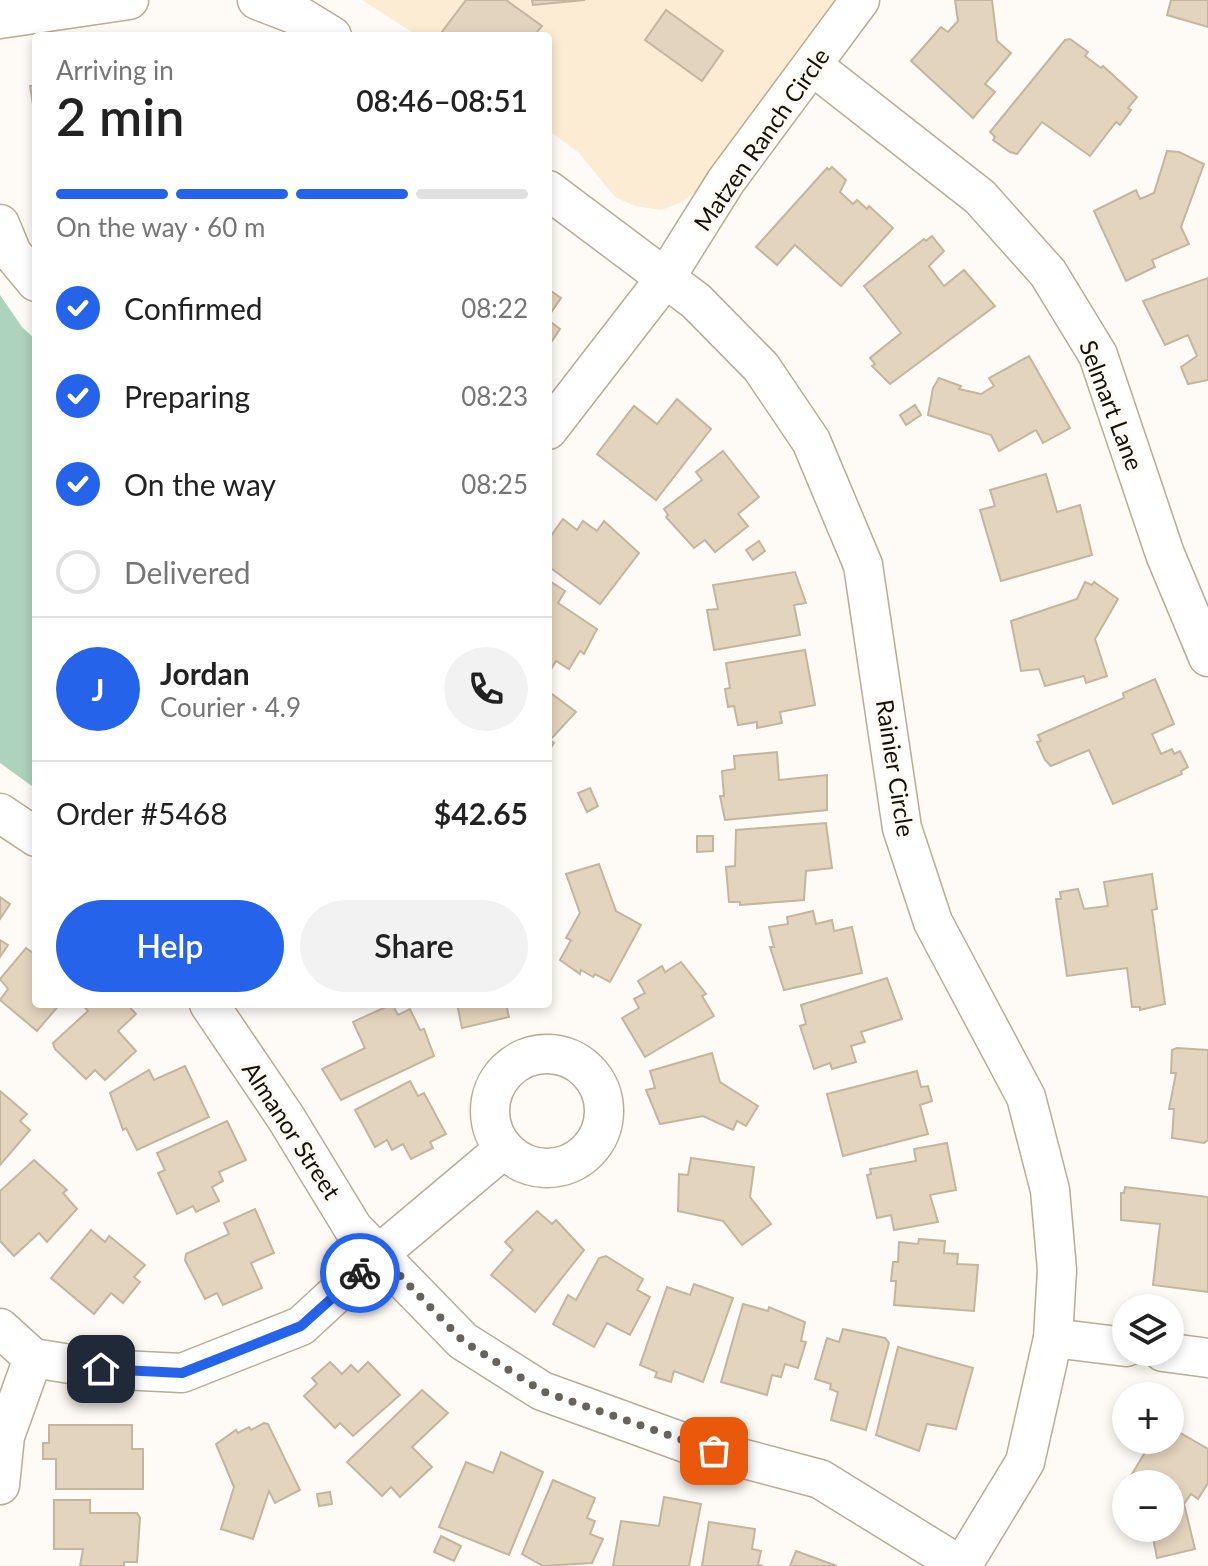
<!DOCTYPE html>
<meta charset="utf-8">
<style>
body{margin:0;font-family:Lato,sans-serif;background:#f2f2f2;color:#222;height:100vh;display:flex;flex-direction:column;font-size:30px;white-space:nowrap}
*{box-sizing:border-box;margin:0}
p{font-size:26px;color:#767676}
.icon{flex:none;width:44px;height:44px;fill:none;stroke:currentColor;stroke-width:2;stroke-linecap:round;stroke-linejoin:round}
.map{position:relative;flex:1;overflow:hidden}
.details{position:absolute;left:32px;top:32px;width:520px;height:976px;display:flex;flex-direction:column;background:#fff;border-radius:8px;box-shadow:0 4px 12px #0003}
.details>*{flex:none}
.controls{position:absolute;left:1112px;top:1294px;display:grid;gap:16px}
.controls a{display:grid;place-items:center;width:72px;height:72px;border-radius:50%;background:#fff;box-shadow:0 4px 12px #0003;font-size:40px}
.pin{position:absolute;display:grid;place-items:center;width:68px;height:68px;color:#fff;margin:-34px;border-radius:16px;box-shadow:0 4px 12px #0006}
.courier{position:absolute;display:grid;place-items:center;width:80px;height:80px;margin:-40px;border:6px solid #2563eb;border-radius:50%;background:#fff;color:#222;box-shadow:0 2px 10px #0007}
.headline em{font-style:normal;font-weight:600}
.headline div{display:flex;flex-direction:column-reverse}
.headline{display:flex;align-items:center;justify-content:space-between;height:136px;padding:0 24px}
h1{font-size:52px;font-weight:600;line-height:60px}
.bar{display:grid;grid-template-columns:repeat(4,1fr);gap:12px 8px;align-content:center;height:96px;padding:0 24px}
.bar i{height:10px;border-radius:6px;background:#e0e0e0}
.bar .selected{background:#2563eb}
.bar p{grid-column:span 4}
.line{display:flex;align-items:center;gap:20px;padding:0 24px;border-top:2px solid #e0e0e0}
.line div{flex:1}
.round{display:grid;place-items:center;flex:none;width:84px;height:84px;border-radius:42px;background:#f2f2f2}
ol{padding:0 24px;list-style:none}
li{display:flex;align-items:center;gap:24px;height:88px}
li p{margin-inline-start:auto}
li .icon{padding:8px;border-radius:50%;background:#2563eb;color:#fff;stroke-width:4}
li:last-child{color:#767676}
li i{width:44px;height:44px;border:4px solid #e0e0e0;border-radius:50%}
.cta{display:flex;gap:16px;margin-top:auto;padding:16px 24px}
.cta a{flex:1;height:92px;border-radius:48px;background:#2563eb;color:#fff;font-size:32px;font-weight:600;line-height:92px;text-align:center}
.cta a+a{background:#f2f2f2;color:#222}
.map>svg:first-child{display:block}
</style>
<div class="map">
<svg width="1208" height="1566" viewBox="0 0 1208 1566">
<rect width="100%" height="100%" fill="#fefbf6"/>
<polygon fill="#fcecd3" points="362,0 836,0 700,188 682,202 661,210 635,206 615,197 579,153 548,130 548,36 418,36"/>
<polygon fill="#add3bc" points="0,295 22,327 36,340 36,789 0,763"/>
<g fill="#e3d4bd" stroke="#c4b59e" stroke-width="2">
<polygon points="466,0 506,0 542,26 534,36 445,36 441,33"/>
<polygon points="532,0 585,0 533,5"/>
<polygon points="955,0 992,0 997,41 1011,53 985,84 995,92 973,118 911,61 941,27 948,32 958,21"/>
<polygon points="1171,0 1208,0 1208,27 1167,15"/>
<polygon points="666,10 723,51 702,81 645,40"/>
<polygon points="1070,39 1088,52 1085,56 1101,68 1103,66 1137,97 1128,108 1131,110 1120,125 1116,122 1090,156 1042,122 1017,154 1010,152 993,140 995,137 990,132 1065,40"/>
<polygon points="36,85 36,124 30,86"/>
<polygon points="1167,151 1179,152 1204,164 1181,227 1189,244 1152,260 1155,267 1126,281 1094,211 1136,190 1140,199 1154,193"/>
<polygon points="832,167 846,180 840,192 853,204 857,200 867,209 869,206 893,228 841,286 795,245 777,265 756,247 827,168 829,170"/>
<polygon points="932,236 944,251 929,266 944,286 964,270 995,306 890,384 872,366 875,364 870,358 901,333 864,286 924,239 926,241"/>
<polygon points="1208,278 1208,380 1188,384 1181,367 1197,356 1188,335 1165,345 1143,301"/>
<polygon points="548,289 561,298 548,317"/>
<polygon points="548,320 560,329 548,347"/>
<polygon points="1029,356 1070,428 1043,443 1036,430 999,451 991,435 928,415 933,388 939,378 961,386 959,389 981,394 994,386 989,378"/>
<polygon points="677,399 711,429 656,500 597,454 634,406 657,424"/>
<polygon points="915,405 921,415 906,425 900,415"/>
<polygon points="723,451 759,497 738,514 748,526 715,552 705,540 694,548 666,517 668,515 664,509 702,480 696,472"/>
<polygon points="1046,474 1057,512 1080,505 1092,555 1001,581 980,510 995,506 990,490"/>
<polygon points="563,519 577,530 583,521 597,531 604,521 639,553 600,604 548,566 548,540"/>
<polygon points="759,541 765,551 753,560 746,550"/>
<polygon points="795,572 806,603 794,605 800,635 714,650 707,610 718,609 713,585"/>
<polygon points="548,580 565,591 558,603 597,629 584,654 580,651 569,669 556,661 550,671"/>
<polygon points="1085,582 1092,585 1094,582 1118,599 1095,639 1107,676 1086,683 1084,676 1045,686 1039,669 1021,671 1011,621 1077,599"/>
<polygon points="805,650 815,705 780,712 782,723 757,728 757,722 738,725 734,706 728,707 725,689 730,688 726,663"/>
<polygon points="1155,679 1174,724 1152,734 1161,754 1172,749 1174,754 1180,751 1188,767 1181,771 1182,774 1113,804 1089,750 1051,766 1045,760 1037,742 1041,741 1038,735 1124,698 1123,693"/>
<polygon points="548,691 576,712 550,740 554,743 548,752"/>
<polygon points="777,752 779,780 827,775 827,810 725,820 720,796 724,796 722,771 735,769 734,756"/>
<polygon points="590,788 598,806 587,812 578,793"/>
<polygon points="826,823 832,868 806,871 804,900 740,905 740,902 729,902 726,867 735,866 736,830"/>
<polygon points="697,836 713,836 713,851 697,852"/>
<polygon points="599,864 616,911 641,925 610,982 595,974 593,977 581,970 580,974 560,960 571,940 566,938 580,913 566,874"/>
<polygon points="1152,874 1157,909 1152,910 1165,1004 1140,1010 1140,1007 1132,1007 1127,968 1067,976 1056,899 1061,899 1060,892 1078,889 1084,909 1108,906 1104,882"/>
<polygon points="0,897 10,904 0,919"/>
<polygon points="813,911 816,924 832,920 834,931 852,927 862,973 784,990 770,947 774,947 769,927 788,924 787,917"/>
<polygon points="0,940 8,945 0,957"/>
<polygon points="26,948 36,955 36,1004 60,1004 37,1031 0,1000 8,989 0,979"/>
<polygon points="681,962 706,994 702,996 714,1016 645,1057 622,1018 639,1008 634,999 645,993 638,981 662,966 665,972"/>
<polygon points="887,978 902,1019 861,1032 865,1042 851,1046 856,1062 832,1069 830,1063 814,1069 800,1026 806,1024 801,1005"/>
<polygon points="82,1004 127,1004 136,1014 118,1031 136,1051 105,1080 95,1070 86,1079 55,1049 53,1043 88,1011"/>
<polygon points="392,1004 398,1015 410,1009 420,1030 424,1029 434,1056 341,1100 322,1069 365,1048 353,1022"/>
<polygon points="457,1004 506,1004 509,1017 462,1028"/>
<polygon points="1177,1048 1208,1050 1208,1140 1204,1143 1172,1138 1174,1109 1169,1109 1176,1073 1171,1073 1172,1050"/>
<polygon points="712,1053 720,1082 758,1106 746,1126 737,1121 733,1130 703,1116 660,1124 646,1090 655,1088 650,1071"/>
<polygon points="185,1066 209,1117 137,1150 126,1128 123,1130 110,1093 149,1070 154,1080"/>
<polygon points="917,1071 921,1087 928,1086 932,1101 920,1105 928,1134 843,1156 827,1094"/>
<polygon points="410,1081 418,1096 424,1093 446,1134 430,1142 433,1148 411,1159 403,1144 392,1150 387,1140 375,1147 355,1110"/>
<polygon points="0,1091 27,1114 20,1121 30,1130 0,1165"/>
<polygon points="227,1121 246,1160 219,1172 223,1181 212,1187 219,1201 196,1212 193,1206 177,1214 158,1173 165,1170 157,1153"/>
<polygon points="947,1143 956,1190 930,1195 938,1222 894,1230 891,1215 877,1218 867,1175 871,1174 870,1169 916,1161 914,1149"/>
<polygon points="691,1158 754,1167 750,1197 771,1224 742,1245 723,1221 678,1211 679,1174 688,1175"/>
<polygon points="34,1160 67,1190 63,1193 77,1209 47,1242 39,1233 14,1256 0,1241 0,1191"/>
<polygon points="1125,1187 1208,1197 1208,1292 1153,1285 1160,1224 1121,1220 1121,1193 1124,1193"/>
<polygon points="255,1209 274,1253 251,1263 262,1288 223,1305 217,1293 205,1299 185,1260 186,1254 229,1234 224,1223"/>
<polygon points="537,1211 552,1224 556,1220 584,1250 535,1312 491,1275 513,1250 505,1242"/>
<polygon points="91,1230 105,1242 109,1236 145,1265 134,1277 140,1282 123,1303 111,1293 94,1314 51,1278"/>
<polygon points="919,1239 945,1241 944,1253 958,1254 957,1264 978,1265 974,1311 894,1305 896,1281 891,1281 893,1262 898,1262 899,1242 918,1244"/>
<polygon points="606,1256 643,1279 637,1290 650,1297 630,1335 607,1323 594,1347 553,1324 568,1295 576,1300 599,1258"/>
<polygon points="694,1284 733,1298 703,1382 674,1371 671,1382 655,1377 657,1372 640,1365 667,1287 690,1295"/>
<polygon points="743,1304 768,1311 769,1307 805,1322 801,1341 806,1342 798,1368 785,1364 781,1377 772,1375 767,1395 721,1382"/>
<polygon points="843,1329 885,1338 889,1343 866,1430 831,1420 838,1392 830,1389 831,1384 815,1379 827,1338 839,1342"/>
<polygon points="898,1347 973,1368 956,1429 927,1424 919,1451 876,1435"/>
<polygon points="330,1362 342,1374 351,1365 358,1372 368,1362 400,1395 353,1436 340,1423 335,1428 304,1396 317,1384 312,1378"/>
<polygon points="422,1390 448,1413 412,1447 432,1467 400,1497 391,1487 382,1496 347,1462"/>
<polygon points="264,1423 268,1424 300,1490 275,1503 269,1491 253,1539 221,1529 234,1487 216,1444 236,1430 238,1433 249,1427 251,1430"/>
<polygon points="49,1425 132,1425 132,1449 143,1449 143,1489 56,1489 56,1459 43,1459 43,1443 49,1443"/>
<polygon points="1170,1427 1208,1449 1208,1483 1198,1499 1191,1494 1184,1504 1195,1549 1157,1558 1151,1528 1170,1528 1170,1484 1126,1484 1147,1449 1136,1443 1137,1440 1170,1440"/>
<polygon points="501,1452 543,1472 509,1555 439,1527 466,1462 493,1473"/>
<polygon points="553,1480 595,1498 587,1518 595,1521 590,1534 603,1539 592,1563 543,1566 522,1554"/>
<polygon points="330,1492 332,1504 319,1506 317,1494"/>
<polygon points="664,1497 701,1504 689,1566 613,1566 621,1521 659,1526"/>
<polygon points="54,1500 90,1500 90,1513 137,1513 140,1518 137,1562 124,1562 124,1566 80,1566 83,1549 54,1549"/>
<polygon points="709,1522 755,1529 752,1549 761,1551 758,1565 763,1566 702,1566"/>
<polygon points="441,1536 461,1546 454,1561 434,1552"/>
<polygon points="796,1551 837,1566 790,1566"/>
</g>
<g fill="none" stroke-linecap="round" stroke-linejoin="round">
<defs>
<g id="minor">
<polyline points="257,0 301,17 332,36"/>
<polyline points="0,19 129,0"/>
<polyline points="813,66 980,197 1048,273 1098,355 1165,554 1208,657"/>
<polyline points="548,190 696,301 761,367 811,441 863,565 902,828 933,922 1026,1097 1050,1190 1057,1270 1053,1338 1025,1462 962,1566"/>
<polyline points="0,224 12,253 36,282"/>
<polyline points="548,430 664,280 726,181 860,0"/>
<polyline points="0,813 36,837"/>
<polyline points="209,1004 286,1118 353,1228 463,1341 542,1391 688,1444 820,1479 961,1566"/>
<circle cx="547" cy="1111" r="57"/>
<polyline points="0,1328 33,1358 101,1369 182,1373 301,1326 379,1254 504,1149"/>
<polyline points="1053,1338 1126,1347"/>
<polyline points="1163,1352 1208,1358"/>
<polyline points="0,1485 5,1436 33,1358"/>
</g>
</defs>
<use href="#minor" stroke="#baab95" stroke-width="41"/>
<use href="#minor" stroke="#fff" stroke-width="38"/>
</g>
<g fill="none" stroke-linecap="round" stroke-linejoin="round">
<polyline stroke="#67635b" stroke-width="8" stroke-dasharray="0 14.4" points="360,1273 379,1254 463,1341 542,1391 714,1451"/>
<polyline stroke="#2563eb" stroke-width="10" points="101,1369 182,1373 301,1326 360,1273"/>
</g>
<g text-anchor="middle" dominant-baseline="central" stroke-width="7" stroke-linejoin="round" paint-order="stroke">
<g font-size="24" fill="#161108" stroke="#fefbf6">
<text transform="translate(761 139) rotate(-55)">Matzen Ranch Circle</text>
<text transform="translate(1112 405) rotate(69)">Selmart Lane</text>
<text transform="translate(896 768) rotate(81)">Rainier Circle</text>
<text transform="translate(292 1130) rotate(57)">Almanor Street</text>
</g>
</g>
</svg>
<div class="controls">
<a><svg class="icon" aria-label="layers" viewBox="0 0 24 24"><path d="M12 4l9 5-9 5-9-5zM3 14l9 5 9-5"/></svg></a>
<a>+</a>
<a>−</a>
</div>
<div class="pin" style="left:714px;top:1451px;background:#ea580c"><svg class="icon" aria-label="bag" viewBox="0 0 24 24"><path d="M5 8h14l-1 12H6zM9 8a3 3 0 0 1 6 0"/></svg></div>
<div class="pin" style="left:101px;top:1369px;background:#1f2937"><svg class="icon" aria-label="home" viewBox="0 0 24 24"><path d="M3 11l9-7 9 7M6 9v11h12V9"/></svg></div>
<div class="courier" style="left:360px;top:1273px"><svg class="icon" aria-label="bike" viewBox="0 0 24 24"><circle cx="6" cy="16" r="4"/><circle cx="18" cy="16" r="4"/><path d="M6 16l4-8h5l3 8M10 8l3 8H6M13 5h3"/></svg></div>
<section class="details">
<div class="headline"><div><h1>2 min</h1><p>Arriving in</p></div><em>08:46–08:51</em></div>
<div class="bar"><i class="selected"></i><i class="selected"></i><i class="selected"></i><i></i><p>On the way · 60 m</p></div>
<ol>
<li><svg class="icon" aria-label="check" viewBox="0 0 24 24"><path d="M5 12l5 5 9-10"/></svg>Confirmed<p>08:22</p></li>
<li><svg class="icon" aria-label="check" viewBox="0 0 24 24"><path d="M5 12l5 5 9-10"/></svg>Preparing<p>08:23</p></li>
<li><svg class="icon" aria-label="check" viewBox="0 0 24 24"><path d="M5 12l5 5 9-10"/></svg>On the way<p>08:25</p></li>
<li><i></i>Delivered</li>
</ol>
<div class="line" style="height:144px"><b class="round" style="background:#2563eb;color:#fff">J</b><div><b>Jordan</b><p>Courier · 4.9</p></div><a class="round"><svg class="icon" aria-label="phone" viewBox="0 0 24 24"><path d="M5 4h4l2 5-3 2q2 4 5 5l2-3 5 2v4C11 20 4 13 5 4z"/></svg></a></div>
<div class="line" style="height:104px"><div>Order #5468</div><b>$42.65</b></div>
<div class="cta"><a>Help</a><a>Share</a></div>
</section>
</div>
